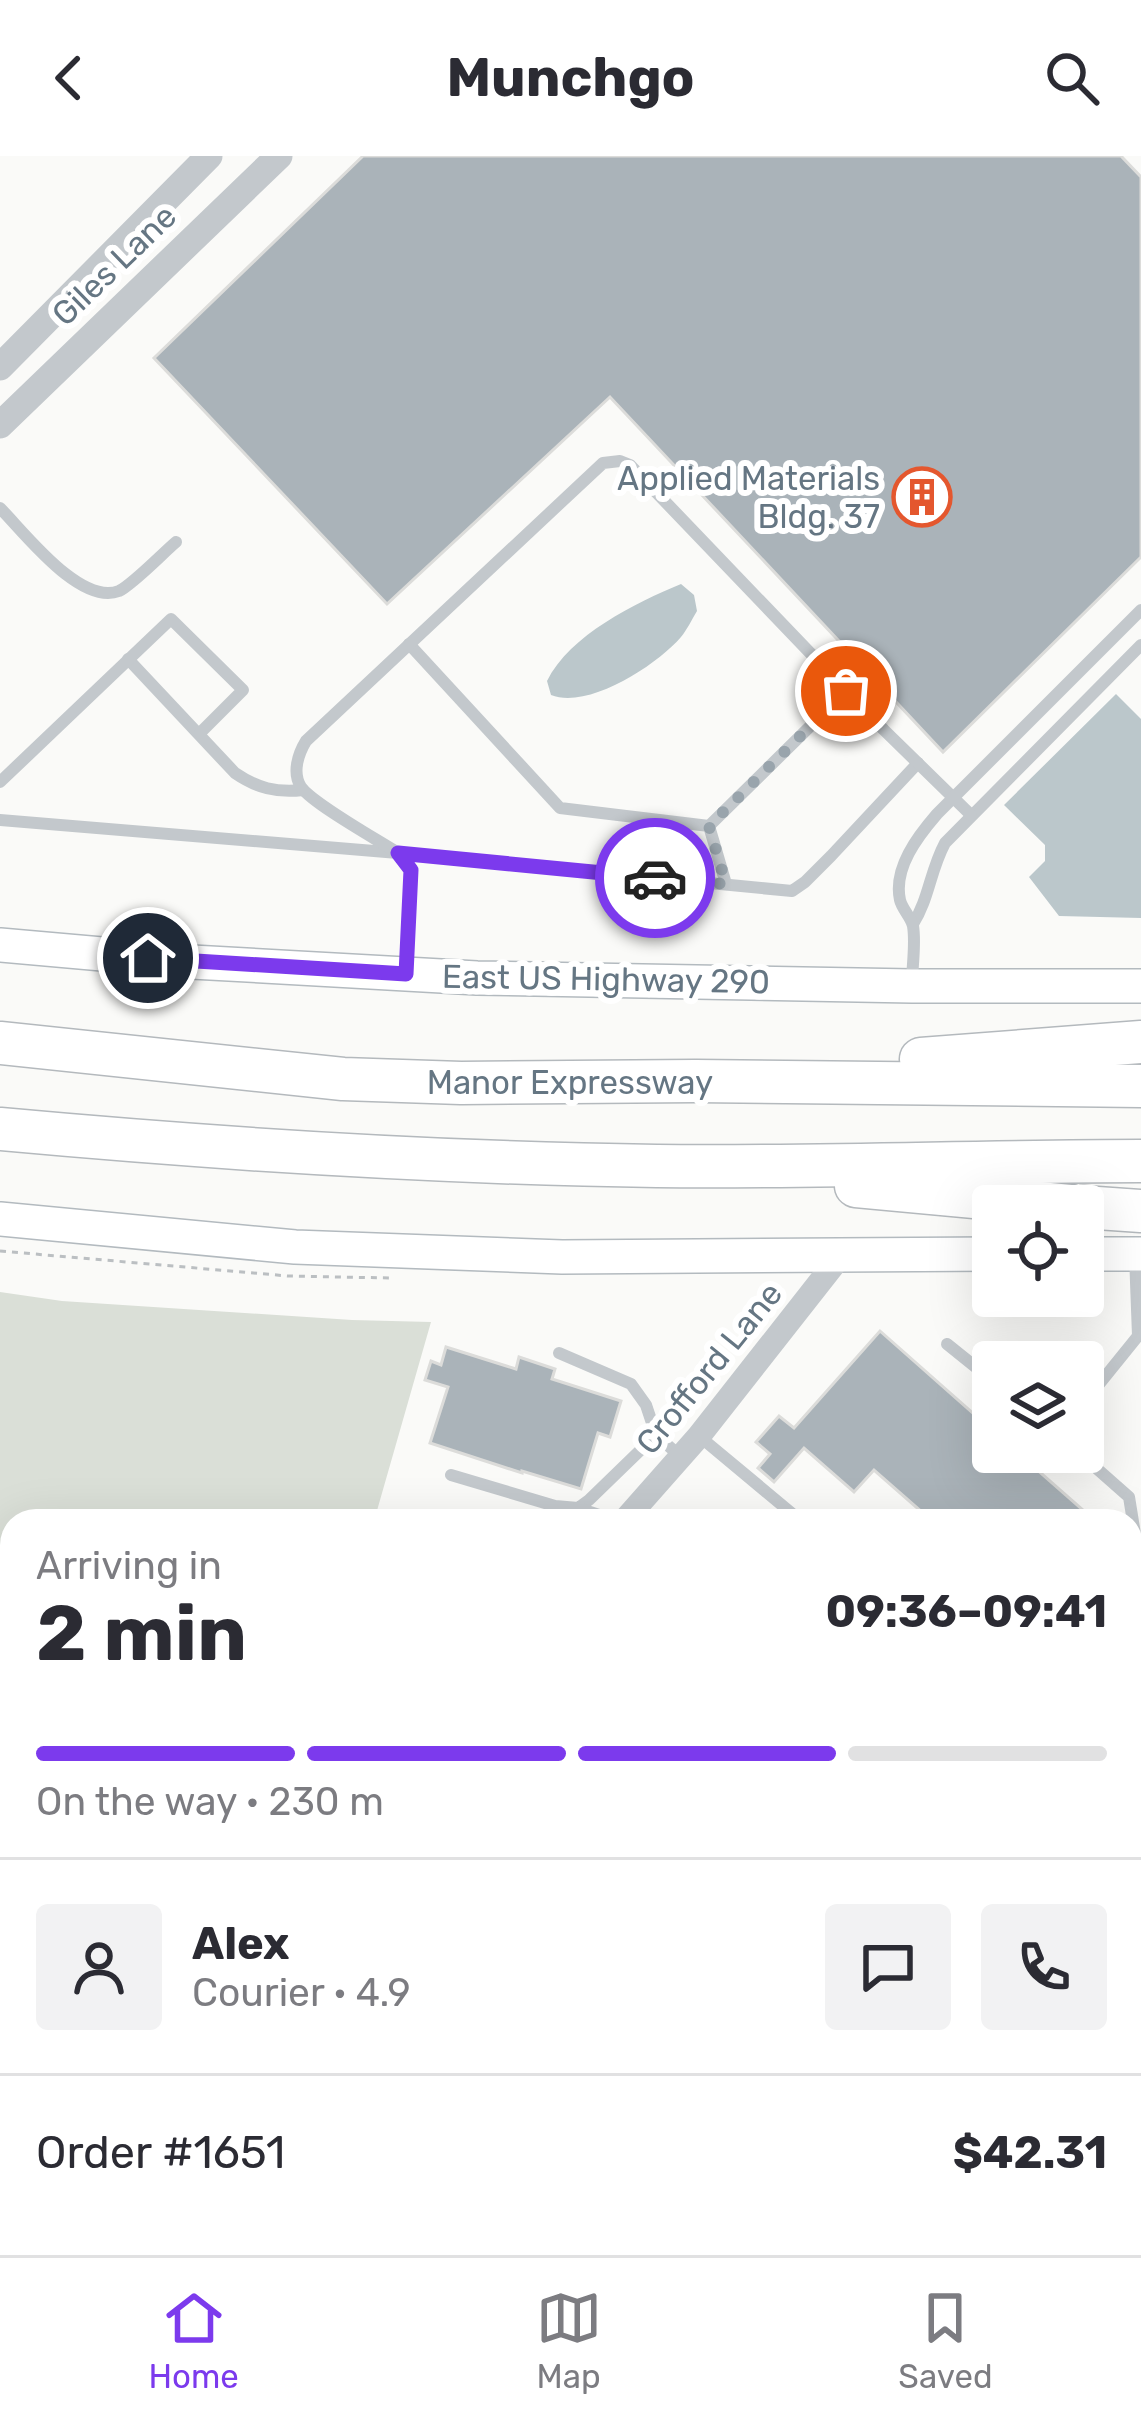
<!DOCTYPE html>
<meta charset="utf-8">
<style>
body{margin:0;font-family:Rubik,sans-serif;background:#f2f2f3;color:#2b2b33;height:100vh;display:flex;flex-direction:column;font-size:45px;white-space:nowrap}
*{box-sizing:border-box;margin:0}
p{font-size:39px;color:#7c7c81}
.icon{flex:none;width:66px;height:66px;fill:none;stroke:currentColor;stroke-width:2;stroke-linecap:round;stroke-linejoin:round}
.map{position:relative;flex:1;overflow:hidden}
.drawer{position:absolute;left:0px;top:1353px;width:1143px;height:747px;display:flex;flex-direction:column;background:#fff;border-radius:36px 36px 0 0;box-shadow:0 12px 48px #0002}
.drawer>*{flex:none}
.tools{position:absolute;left:972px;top:1029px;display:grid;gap:24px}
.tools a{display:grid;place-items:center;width:132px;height:132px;border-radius:12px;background:#fff;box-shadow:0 12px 48px #0002;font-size:60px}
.pin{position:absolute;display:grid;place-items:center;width:102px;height:102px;color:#fff;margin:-51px;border:6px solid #fff;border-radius:50%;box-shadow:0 3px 12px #0007}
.courier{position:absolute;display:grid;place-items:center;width:120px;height:120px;margin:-60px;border:9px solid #7c3aed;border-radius:50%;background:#fff;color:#222;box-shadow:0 3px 15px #0007}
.head em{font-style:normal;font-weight:700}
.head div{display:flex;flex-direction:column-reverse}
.head{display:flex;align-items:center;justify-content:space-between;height:204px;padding:0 36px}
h1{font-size:78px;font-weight:700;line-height:90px}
.bar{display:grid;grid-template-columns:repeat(4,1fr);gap:18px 12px;align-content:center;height:144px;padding:0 36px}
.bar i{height:15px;border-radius:9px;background:#e1e1e2}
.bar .selected{background:#7c3aed}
.bar p{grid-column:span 4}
.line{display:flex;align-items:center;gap:30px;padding:0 36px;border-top:3px solid #e1e1e2}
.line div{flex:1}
.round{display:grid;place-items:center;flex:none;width:126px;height:126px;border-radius:12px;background:#f2f2f3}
header{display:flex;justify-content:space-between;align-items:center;height:156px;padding:0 36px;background:#fff;font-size:54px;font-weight:700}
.menu{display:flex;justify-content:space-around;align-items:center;height:168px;border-top:3px solid #e1e1e2;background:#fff;font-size:33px;color:#7c7c81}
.menu a{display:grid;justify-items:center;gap:6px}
.menu .selected{color:#7c3aed}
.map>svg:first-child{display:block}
</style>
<header><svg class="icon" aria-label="back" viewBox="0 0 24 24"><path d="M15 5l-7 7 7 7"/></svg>Munchgo<svg class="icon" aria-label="search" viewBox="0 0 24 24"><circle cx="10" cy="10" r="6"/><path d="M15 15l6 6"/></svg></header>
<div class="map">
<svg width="1141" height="2099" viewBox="0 0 1141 2099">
<rect width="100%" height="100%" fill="#fafaf8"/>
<g fill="#dadfd7">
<polygon points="0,1136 62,1145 352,1164 431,1166 374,1365 12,1365 12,1585 0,1584"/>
<polygon points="12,1616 12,1752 0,1753 0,1617"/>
</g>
<g fill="#bbc7cb">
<path d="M681,428L694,439L697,455C692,463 687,474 681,481C657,509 588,554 551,539L547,525C570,479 635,447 681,428Z"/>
<polygon points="1116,538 1141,563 1141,762 1059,760 1029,721 1045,705 1045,689 1004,649"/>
</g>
<g fill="#aab3b9" stroke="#dcdcda" stroke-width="3">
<polygon points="363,0 1121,0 1141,21 1141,401 943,596 610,241 387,448 154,202"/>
<polygon points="880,1175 993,1275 993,1296 1017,1296 1083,1354 1073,1365 960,1365 952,1358 945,1365 932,1365 874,1314 854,1336 804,1292 774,1326 758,1312 770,1298 756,1286 779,1260 794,1272"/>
<polygon points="446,1191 516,1213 519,1201 555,1213 552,1223 621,1245 610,1281 598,1277 581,1333 522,1315 522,1317 430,1287 448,1231 425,1224 431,1205 441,1209"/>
</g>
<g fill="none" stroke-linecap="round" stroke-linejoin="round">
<defs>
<g id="secondary">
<polyline points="0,789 192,806 477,822 912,830 1141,830"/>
<polyline points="0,1063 295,1091 562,1101 993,1098"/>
<polyline points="1083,1098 1141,1098"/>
</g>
<g id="motorway">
<polyline points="0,887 343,923 461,927 696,925 1141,930"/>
<polyline points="921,903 1141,886"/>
<path d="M0,973C218,993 438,1007 657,1010C818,1012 980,1005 1141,1005"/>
<polyline points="856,1030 1070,1050"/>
<polyline points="1083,1051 1141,1055"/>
</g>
</defs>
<use href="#secondary" stroke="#b3babf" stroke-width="36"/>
<use href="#motorway" stroke="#b4b9bd" stroke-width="45"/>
<polyline stroke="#bbbfc2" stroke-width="3" stroke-dasharray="6 6" stroke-linecap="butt" points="0,1095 288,1120 391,1122"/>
<g stroke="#c3c8cc" stroke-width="12">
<path d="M0,352C24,376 80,450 119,435C132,429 163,397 176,386"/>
<polyline points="409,488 560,652 709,670 846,535"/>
<path d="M128,503L235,617C257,632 276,637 303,634"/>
<polyline points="0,626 171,463 243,534 200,577"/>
<polyline points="0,664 398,697 792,735 805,726 831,700 918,607"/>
<polyline points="709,670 726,728"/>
<path d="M913,768C929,743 930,715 945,687L1141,489"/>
<path d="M406,817L411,714L398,697C378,684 313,648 301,631C292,617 298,598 306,585L603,307L620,305L630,309L884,574L971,659"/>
<path d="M912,828C912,810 916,788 913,770C911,761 902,753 900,744C893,712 918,680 937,658L1141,454"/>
<polyline points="947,1188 993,1225"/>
<polyline points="559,1197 631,1228 646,1249 656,1279 680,1300"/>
<polyline points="1083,1248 1138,1180 1135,1099"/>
<polyline points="699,1280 801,1365"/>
<polyline points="1078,1296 1129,1341 1135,1378 1131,1382"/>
<polyline points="451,1319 555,1350 578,1352 589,1344 656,1279"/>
<polyline points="578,1352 617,1365"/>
<polyline points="1131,1837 1141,1843"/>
</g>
<g stroke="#c3c8cc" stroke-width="24">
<polyline points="624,1365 699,1280 842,1098"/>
<polyline points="0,2028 12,2016"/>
<polyline points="317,2088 327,2099"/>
</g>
<g stroke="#c3c8cc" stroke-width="27">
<polyline points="0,211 209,0"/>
<polyline points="0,269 279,0"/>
</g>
<use href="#secondary" stroke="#fff" stroke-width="33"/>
<use href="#motorway" stroke="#fff" stroke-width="42"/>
<g stroke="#a2aab0" stroke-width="6" stroke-dasharray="18 9" stroke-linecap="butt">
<polyline points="0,1680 12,1680"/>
<polyline points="1072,2088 1093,2099"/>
</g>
</g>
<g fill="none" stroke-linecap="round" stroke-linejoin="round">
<polyline stroke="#99a4ac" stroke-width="12" stroke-dasharray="0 21.6" points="655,722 726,728 709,670 846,535"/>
<polyline stroke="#7c3aed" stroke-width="15" points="148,802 406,818 411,714 398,697 655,722"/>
</g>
<defs>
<symbol id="building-ring" viewBox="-11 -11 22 22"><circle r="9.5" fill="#fff" stroke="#e4572e" stroke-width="1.5"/><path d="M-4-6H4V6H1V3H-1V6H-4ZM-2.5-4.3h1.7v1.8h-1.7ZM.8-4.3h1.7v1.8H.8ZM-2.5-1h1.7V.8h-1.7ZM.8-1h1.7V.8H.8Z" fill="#e4572e"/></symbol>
</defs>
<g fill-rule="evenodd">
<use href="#building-ring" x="889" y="308" width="66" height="66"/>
</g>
<g text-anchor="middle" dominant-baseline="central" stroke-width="12" stroke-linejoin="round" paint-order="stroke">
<g font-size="33" fill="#657683" stroke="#fff">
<text transform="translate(114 109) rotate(-44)">Giles Lane</text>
<text transform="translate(606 823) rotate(1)">East US Highway 290</text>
<text x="570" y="926">Manor Expressway</text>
<text transform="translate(709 1212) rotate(-51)">Crofford Lane</text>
</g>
<g font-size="33" fill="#657683" stroke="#fff" text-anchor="end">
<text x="880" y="322">Applied Materials<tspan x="880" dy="38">Bldg. 37</tspan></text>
</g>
</g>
</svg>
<div class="tools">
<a><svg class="icon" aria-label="locate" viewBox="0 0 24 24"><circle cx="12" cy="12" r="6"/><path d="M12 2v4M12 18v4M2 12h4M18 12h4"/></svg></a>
<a><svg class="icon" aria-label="layers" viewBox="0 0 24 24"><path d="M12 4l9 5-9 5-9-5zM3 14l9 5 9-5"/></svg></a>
</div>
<div class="pin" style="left:846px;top:535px;background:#ea580c"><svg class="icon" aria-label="bag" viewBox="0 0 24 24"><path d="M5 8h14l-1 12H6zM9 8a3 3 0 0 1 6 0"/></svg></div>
<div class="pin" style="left:148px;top:802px;background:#1f2937"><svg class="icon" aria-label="home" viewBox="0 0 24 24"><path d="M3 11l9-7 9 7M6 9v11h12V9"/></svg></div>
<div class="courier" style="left:655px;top:722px"><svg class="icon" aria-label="car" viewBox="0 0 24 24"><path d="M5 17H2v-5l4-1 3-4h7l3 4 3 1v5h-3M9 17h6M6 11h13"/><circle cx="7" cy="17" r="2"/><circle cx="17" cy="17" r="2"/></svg></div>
<section class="drawer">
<div class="head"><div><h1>2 min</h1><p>Arriving in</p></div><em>09:36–09:41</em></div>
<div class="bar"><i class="selected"></i><i class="selected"></i><i class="selected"></i><i></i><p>On the way · 230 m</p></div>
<div class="line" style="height:216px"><a class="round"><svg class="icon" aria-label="person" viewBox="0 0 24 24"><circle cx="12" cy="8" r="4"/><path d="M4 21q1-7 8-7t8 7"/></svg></a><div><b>Alex</b><p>Courier · 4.9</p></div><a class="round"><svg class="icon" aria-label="chat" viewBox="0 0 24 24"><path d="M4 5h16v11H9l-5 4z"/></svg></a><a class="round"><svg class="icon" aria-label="phone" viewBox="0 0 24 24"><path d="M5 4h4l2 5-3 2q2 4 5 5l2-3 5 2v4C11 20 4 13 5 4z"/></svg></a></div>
<div class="line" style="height:156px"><div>Order #1651</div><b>$42.31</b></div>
</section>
</div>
<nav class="menu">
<a class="selected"><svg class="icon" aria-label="home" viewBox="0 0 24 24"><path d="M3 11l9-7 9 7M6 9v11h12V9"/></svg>Home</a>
<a><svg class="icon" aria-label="map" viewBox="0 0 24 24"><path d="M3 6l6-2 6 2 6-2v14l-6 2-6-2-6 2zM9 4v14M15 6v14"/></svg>Map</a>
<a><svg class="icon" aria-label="saved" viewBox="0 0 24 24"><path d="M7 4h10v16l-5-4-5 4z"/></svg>Saved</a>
</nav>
